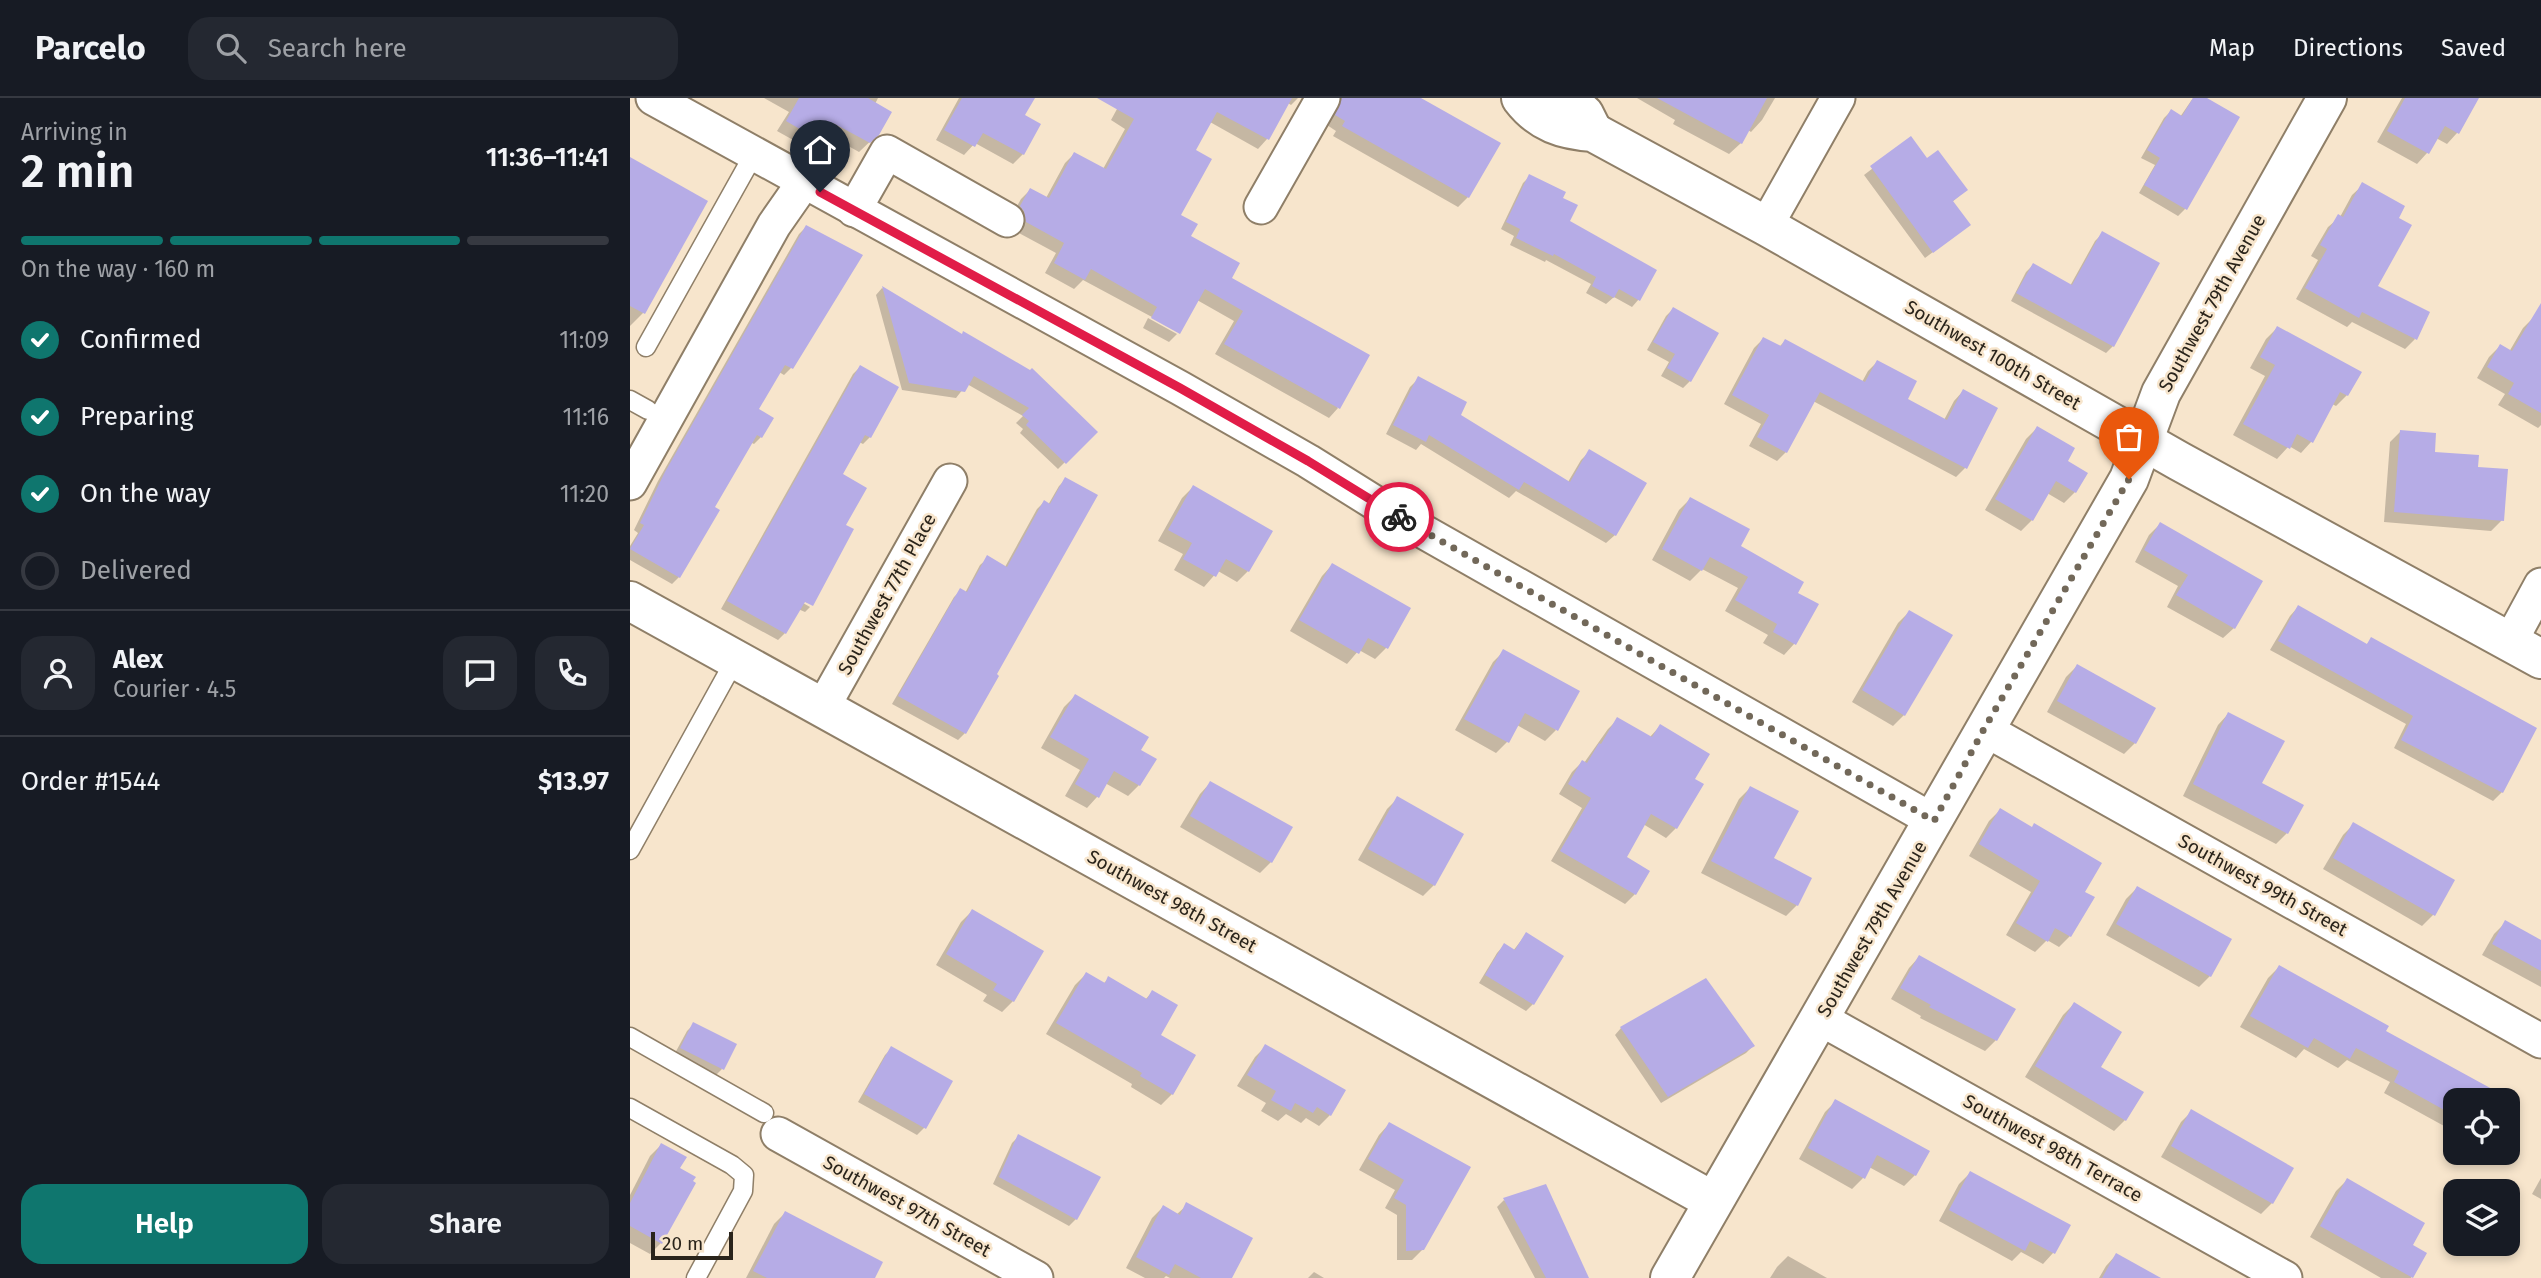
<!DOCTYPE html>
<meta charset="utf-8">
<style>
body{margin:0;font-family:"Fira Sans",sans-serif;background:#242831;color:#f1f3f6;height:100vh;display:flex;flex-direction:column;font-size:26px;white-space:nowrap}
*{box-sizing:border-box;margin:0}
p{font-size:23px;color:#9ea1a6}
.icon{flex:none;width:38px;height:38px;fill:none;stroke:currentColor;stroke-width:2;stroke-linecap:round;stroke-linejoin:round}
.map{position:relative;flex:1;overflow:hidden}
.sheet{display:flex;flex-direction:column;background:#171b24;width:630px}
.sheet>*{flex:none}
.controls{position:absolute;left:1813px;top:990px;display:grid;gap:14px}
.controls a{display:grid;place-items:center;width:77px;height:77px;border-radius:14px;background:#171b24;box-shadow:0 4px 10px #0003;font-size:35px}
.scale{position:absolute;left:21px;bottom:18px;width:82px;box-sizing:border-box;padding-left:7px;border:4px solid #2a241b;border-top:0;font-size:19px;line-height:24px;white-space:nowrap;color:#2a241b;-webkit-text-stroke:5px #f7e5cc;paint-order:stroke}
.pin{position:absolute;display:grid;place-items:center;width:60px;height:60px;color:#fff;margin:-72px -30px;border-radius:50% 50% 50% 0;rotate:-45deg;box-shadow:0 0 7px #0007}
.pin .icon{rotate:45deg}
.courier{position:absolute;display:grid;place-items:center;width:70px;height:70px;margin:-35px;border:5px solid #e11d48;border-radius:50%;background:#fff;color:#222;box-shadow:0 2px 9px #0007}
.headline em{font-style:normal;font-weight:600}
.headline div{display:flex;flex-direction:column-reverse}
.headline{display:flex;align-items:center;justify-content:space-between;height:119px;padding:0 21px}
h1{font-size:46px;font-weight:600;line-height:52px}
.bar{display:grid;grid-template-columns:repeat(4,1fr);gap:10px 7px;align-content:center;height:84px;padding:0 21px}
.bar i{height:9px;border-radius:5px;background:#363941}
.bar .selected{background:#0f766e}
.bar p{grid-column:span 4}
.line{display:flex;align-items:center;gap:18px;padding:0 21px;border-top:2px solid #363941}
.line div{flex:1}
.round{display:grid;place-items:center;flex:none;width:74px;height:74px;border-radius:21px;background:#242831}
ol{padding:0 21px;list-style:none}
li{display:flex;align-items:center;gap:21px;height:77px}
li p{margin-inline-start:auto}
li .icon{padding:7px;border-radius:50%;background:#0f766e;color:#fff;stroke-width:4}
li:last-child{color:#9ea1a6}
li i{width:38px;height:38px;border:4px solid #363941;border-radius:50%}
.action{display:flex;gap:14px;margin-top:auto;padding:14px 21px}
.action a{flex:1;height:80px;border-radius:21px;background:#0f766e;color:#fff;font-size:28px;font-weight:600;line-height:80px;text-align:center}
.action a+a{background:#242831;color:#f1f3f6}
header{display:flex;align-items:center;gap:42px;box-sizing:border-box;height:98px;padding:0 35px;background:#171b24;border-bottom:2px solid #363941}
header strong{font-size:33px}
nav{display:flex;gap:38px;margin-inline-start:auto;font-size:24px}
.search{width:490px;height:63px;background:#242831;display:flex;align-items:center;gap:18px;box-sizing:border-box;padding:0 24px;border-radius:21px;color:#9ea1a6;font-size:26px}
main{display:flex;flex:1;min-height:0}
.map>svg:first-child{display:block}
</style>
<header>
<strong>Parcelo</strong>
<div class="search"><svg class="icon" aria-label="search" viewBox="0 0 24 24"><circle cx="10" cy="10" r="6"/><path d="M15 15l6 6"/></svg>Search here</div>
<nav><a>Map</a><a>Directions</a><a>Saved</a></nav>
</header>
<main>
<section class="sheet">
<div class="headline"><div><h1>2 min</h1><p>Arriving in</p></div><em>11:36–11:41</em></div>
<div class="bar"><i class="selected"></i><i class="selected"></i><i class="selected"></i><i></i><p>On the way · 160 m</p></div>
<ol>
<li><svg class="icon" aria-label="check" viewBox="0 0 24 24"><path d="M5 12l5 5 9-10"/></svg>Confirmed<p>11:09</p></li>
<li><svg class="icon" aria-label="check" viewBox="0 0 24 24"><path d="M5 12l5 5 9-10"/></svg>Preparing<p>11:16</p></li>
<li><svg class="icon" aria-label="check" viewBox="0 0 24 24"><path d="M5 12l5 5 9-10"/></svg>On the way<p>11:20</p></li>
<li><i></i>Delivered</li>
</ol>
<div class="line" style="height:126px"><a class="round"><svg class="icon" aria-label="person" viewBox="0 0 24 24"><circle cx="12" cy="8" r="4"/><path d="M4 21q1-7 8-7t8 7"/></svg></a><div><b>Alex</b><p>Courier · 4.5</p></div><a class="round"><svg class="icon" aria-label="chat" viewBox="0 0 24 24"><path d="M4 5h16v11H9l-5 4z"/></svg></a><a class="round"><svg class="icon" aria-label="phone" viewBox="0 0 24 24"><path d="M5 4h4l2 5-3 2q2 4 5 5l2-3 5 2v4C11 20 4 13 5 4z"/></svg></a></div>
<div class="line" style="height:91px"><div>Order #1544</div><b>$13.97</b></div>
<div class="action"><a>Help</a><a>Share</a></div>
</section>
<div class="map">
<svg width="1911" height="1180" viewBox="0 0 1911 1180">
<rect width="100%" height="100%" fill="#f7e5cc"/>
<g fill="#0003">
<polygon points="134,0 248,0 245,6 248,36 229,54 195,35 181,52 147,33 159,14"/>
<polygon points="329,0 403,0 393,18 409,27 393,56 383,66 345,45 334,57 306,42"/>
<polygon points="493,0 668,0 661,7 658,5 637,41 628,51 580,24 564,53 549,117 559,138 600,181 708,310 699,320 585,256 604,223 567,202 548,235 548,233 453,182 444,191 415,175 426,155 387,134 381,119 391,101 400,92 416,100 435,65 444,56 473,71 495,31 481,22"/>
<polygon points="700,0 787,0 838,99 828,109 703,38 706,33 697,27 703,10"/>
<polygon points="1007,0 1145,0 1132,22 1121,34 1118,32 1111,45 1099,56 1043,26 1045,22"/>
<polygon points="1563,0 1574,0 1555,111 1548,118 1509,95 1525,67 1511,60 1534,20 1541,13 1550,19"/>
<polygon points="1772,0 1847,0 1827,35 1817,46 1806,40 1797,55 1787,66 1747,44"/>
<polygon points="1281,41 1297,63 1336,92 1322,104 1339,127 1295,160 1234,77"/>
<polygon points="0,61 13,215 0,228"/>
<polygon points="900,78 930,101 938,124 1009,201 1002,209 984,199 976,206 956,195 961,186 916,162 915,164 880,147 884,138 871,131 893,85"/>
<polygon points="1733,87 1745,188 1785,241 1775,251 1722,224 1717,229 1666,201 1688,162 1681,158 1698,129 1710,119 1722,97"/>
<polygon points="176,129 161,270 154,277 149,274 127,312 131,339 124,346 120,344 82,410 49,479 42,486 0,462 0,448 8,435 4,432 28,383 169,136"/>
<polygon points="1473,135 1483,248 1476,255 1381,203 1396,174 1403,167 1440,188 1465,143"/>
<polygon points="252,190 331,238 465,334 428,371 390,335 393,331 386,325 393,318 337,286 326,300 272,292 246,197"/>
<polygon points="1043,211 1060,283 1053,290 1031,278 1039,264 1017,252 1036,218"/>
<polygon points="1904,219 1911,223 1911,327 1908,330 1868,307 1875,296 1847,280 1859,259 1870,248 1879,254 1893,230"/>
<polygon points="518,220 547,236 539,244 513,230"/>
<polygon points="1647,230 1717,297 1706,308 1702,306 1681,344 1671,355 1659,348 1647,361 1603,337 1635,278 1620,270 1636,241"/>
<polygon points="1133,241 1149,249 1155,243 1232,284 1238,273 1247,264 1275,301 1314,322 1324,303 1333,293 1366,311 1335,370 1326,379 1183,303 1156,354 1147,363 1119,348 1131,326 1094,306 1124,250"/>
<polygon points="230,269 240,339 233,346 229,344 210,377 213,428 182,506 166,501 180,509 175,514 168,511 155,535 148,542 91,511 223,276"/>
<polygon points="789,280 828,317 938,384 951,362 960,353 985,437 976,445 886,393 879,400 791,346 786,352 756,336 780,289"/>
<polygon points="1407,330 1435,363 1445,394 1434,405 1417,395 1402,422 1391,433 1355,412 1396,341"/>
<polygon points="1771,333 1803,355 1846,371 1872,422 1861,433 1754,424 1760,344"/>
<polygon points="436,381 364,577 335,635 328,642 262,606 324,499 331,492 335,495 350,467 358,460 375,469 407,411 414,404 418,407 429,388"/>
<polygon points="563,389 618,473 607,484 588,473 574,489 544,472 553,456 528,443 552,400"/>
<polygon points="1060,401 1108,449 1166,495 1164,546 1154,557 1133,545 1138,537 1095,513 1108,490 1072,471 1060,483 1022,462 1049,412"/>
<polygon points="1530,426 1604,530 1593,540 1537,509 1548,488 1505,464 1519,437"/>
<polygon points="702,467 779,511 756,550 745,561 729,552 717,566 660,533 692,478"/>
<polygon points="1668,509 1736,547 1742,541 1872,694 1863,703 1764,650 1776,626 1640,552 1660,518"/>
<polygon points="1279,514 1274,617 1263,628 1222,604 1268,525"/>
<polygon points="874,553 926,632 915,643 887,627 877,644 866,655 825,632 863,564"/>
<polygon points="1447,568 1505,645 1494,656 1417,614 1436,579"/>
<polygon points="445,598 509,652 509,687 498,698 475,685 467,699 457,710 435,698 450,672 411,650 434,609"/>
<polygon points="1598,616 1630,686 1671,708 1657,735 1646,746 1553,698 1588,627"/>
<polygon points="988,621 1019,640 1030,628 1063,681 1046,730 1036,740 1013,726 994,759 1005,796 995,806 921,763 952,710 929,696 942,674 952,664 954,665 978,631"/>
<polygon points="580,685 641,764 630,775 550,729 570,696"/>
<polygon points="1120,690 1142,761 1167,807 1156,818 1071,775 1109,701"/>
<polygon points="768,700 804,787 793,798 728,762 757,711"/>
<polygon points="1370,712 1453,794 1440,838 1429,849 1417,842 1405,854 1376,837 1401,794 1339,758 1359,723"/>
<polygon points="1724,726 1823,783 1803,817 1792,828 1693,771 1713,737"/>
<polygon points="1507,790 1580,878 1569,889 1476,837 1496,801"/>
<polygon points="342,813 383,903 372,914 353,903 357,897 306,867 331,824"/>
<polygon points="1875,825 1911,844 1911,889 1852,857 1864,836"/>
<polygon points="896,836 932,858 903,906 896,913 849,885 867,855 874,847 883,853"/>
<polygon points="1289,859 1366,942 1355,953 1290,920 1291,918 1261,901 1279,870"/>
<polygon points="1649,869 1753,934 1886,1006 1878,1022 1878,1003 1825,1003 1825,1034 1754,995 1760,984 1717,962 1708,970 1674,951 1666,960 1610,929 1638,880"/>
<polygon points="456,876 473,886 478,881 515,902 522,894 529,937 542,996 531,1007 501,989 502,986 416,936 445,887"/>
<polygon points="1444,906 1469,970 1511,995 1495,1022 1484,1033 1395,979 1433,917"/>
<polygon points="64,926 92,971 85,978 44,957 57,933"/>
<polygon points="991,930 1123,948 1116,955 1031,1005 985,937"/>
<polygon points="636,948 700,1017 689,1028 676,1020 671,1025 656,1016 648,1023 631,1013 636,1005 607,988 625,959"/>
<polygon points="262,950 321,984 294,1030 287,1037 228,1004 255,957"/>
<polygon points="1206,1003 1298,1054 1285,1077 1274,1088 1239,1069 1233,1080 1222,1091 1169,1061 1195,1014"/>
<polygon points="1562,1013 1642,1105 1631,1116 1531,1059 1551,1024"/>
<polygon points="759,1026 793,1151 782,1162 767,1162 767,1117 755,1110 765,1092 729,1072 749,1037"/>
<polygon points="389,1038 446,1121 439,1128 363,1086 382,1045"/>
<polygon points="31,1047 31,1145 20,1156 0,1145 0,1097 20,1058"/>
<polygon points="1340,1075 1438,1128 1423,1155 1413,1166 1391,1154 1382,1163 1309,1123 1329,1086"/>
<polygon points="1911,1080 1911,1101 1902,1096"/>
<polygon points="1717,1082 1781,1148 1795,1156 1781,1180 1751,1180 1680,1139 1706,1093"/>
<polygon points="874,1102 958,1180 905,1180 867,1109"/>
<polygon points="557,1107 600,1180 540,1180 536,1178 534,1180 515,1180 496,1170 522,1120 533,1109 546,1117"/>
<polygon points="155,1115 243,1180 116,1180 144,1126"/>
<polygon points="1486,1157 1527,1180 1469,1180 1476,1168"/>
<polygon points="1158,1158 1197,1180 1140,1180 1147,1169"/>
<polygon points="684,1174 694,1180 678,1180"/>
</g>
<g fill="#b6ace6">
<polygon points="169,0 238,0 262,14 249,37 240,45 203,25 192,44 156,23"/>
<polygon points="332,0 405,0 395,17 411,26 394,57 353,35 345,49 314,32"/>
<polygon points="467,0 662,0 639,42 587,14 566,52 582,61 551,117 568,126 561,138 610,165 602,180 740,257 710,311 594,246 613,213 575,191 550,236 521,220 527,209 461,171 455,182 424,165 434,145 396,124 394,113 390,108 400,90 419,100 444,54 476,71 504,21"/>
<polygon points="712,0 791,0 871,45 839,100 712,28 715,23 705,17"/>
<polygon points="1027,0 1137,0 1112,46"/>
<polygon points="1563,0 1577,0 1610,19 1557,112 1514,87 1530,60 1517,52 1541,11 1552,18"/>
<polygon points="1775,0 1849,0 1829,36 1815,28 1799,56 1757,33"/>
<polygon points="1281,38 1297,60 1308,52 1338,92 1323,103 1341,127 1303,155 1240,68"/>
<polygon points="0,59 78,103 15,216 0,208"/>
<polygon points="899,76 936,94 933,100 948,107 940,123 1027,172 1010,203 989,191 984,200 962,188 966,179 924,156 923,158 886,140 890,131 876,124"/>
<polygon points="1732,84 1775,108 1769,120 1782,127 1748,188 1800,214 1787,242 1732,214 1729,220 1675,190 1697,151 1690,147 1708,116 1713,119"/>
<polygon points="176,127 233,157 163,271 155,267 129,311 144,320 132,340 127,337 85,409 90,412 50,480 0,451 14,427 10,425 35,374"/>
<polygon points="1472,133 1530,165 1484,249 1386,195 1403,165 1442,187"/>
<polygon points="252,188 332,236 333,233 400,272 402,270 468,334 436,366 396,327 399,323 392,317 399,310 344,278 335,294 279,285"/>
<polygon points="1911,205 1911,315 1878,296 1884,285 1857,269 1870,246 1882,253"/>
<polygon points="1043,209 1089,235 1061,284 1037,270 1045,256 1023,244"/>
<polygon points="1647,228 1732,274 1718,298 1710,294 1683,345 1667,336 1660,351 1613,326 1645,267 1630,259"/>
<polygon points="1133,239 1151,248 1155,241 1235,284 1247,262 1287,283 1278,301 1317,322 1333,291 1368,310 1337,371 1190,294 1157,355 1127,339 1139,317 1102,297"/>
<polygon points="230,267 269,289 241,340 235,337 213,376 237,390 216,427 224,431 183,508 175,504 156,536 97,503"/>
<polygon points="788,278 837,304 831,317 940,384 959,351 1017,385 986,438 894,384 889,392 799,337 796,344 763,327"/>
<polygon points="1407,328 1445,350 1438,363 1458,375 1446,395 1426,383 1403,423 1365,401"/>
<polygon points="1770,332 1806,335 1805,354 1849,357 1848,369 1878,371 1874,423 1764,414"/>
<polygon points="435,379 468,397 367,576 369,578 336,636 268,598 330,490 337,494 357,457 377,469 414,402 420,406"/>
<polygon points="563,387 643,433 619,474 596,461 586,479 553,461 562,445 538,432"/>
<polygon points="1060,399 1120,431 1111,448 1174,484 1168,495 1189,506 1166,547 1143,534 1147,526 1105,502 1118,479 1080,459 1072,473 1032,451"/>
<polygon points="1530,424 1633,483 1605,531 1546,497 1558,477 1514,452"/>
<polygon points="702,465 781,510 758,551 738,540 729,556 669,522"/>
<polygon points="1668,507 1737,546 1741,539 1907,630 1873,695 1771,642 1783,618 1648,543"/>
<polygon points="1279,512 1323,537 1275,618 1232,592"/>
<polygon points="873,551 950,593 928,633 895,615 879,645 834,621"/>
<polygon points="1447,566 1526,610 1506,646 1427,603"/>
<polygon points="445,596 519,639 511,652 527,661 510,688 484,673 469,700 445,686 459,661 420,639"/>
<polygon points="1598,614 1655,643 1632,685 1674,707 1658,736 1563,686"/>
<polygon points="987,619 1022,639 1030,626 1080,656 1065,681 1074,686 1047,731 1021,716 997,759 1020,773 1006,797 930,753 961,700 938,686 952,662 957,665 969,645 971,646"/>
<polygon points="580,683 663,729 642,765 560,718"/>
<polygon points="1120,688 1169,713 1144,760 1182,780 1168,808 1081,763"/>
<polygon points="767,698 834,736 805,788 738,751"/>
<polygon points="1370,710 1402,729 1404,725 1472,765 1455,794 1465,799 1441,839 1425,830 1418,844 1386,825 1410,783 1349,746"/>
<polygon points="1723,724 1825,782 1805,818 1703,760"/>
<polygon points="1507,788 1602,841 1581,879 1486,826"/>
<polygon points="342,811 414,853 384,904 363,892 367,886 316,856"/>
<polygon points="1875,822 1911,842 1911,873 1862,846"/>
<polygon points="896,834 934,858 904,907 855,877 874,845 885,852"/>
<polygon points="1289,857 1386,911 1367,943 1299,909 1301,907 1270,890"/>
<polygon points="1649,867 1759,928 1756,933 1884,1003 1825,1003 1825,1018 1764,984 1769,973 1726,950 1720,961 1684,940 1678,950 1620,918"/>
<polygon points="456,874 475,885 478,878 517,901 522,892 548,907 531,937 566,957 543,997 510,978 512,975 426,925"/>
<polygon points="1076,880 1125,948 1038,999 990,929"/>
<polygon points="1444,904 1492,934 1471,969 1514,994 1496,1023 1405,968"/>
<polygon points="63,924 107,946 94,972 50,950"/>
<polygon points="635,946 716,992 701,1018 687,1009 683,1015 665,1005 661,1013 641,1002 646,993 617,977"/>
<polygon points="261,948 323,983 296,1031 234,996"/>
<polygon points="1205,1001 1300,1053 1286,1078 1247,1057 1235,1081 1178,1050"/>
<polygon points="1561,1011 1664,1070 1643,1106 1541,1048"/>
<polygon points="759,1024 841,1069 794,1152 776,1153 776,1107 764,1100 774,1082 738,1061"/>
<polygon points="388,1036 471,1079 447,1122 369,1079"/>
<polygon points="31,1045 57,1059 50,1070 66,1079 63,1083 66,1085 32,1146 0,1128 0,1105"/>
<polygon points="1340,1073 1441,1127 1425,1156 1400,1143 1395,1153 1319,1112"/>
<polygon points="1717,1080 1795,1125 1783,1147 1797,1155 1783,1180 1690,1128"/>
<polygon points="916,1086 959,1180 916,1180 873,1100"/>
<polygon points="556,1104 623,1140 602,1180 571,1180 545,1166 539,1177 506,1159 533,1107 550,1117"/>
<polygon points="155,1113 253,1164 245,1180 137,1180 123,1173"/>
<polygon points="1486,1155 1531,1180 1472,1180"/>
</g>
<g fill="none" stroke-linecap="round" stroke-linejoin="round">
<defs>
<g id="service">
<polyline points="16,249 124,56"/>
<polyline points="0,302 18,312"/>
<polyline points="0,752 105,562"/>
<polyline points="0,939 134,1015"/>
<polyline points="0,1010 102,1067 114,1077 113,1093 66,1180"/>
</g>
<g id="minor">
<polyline points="23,0 550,290 678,363 766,418 1304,723"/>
<polyline points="631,109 693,0"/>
<polyline points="224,112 257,54 377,122"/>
<polyline points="1136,128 1208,0"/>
<polyline points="0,385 144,127 174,84"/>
<polyline points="1880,544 1911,487"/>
<polyline points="193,609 320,383"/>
<polyline points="1354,631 1911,943"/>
<polyline points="1191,921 1655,1180"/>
<polyline points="148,1036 406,1180"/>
</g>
<g id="tertiary">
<path d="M891,0C910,25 933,32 963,34L1136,128L1549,363L1911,561"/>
<polyline points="933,0 954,16 963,34"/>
<polyline points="0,503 1083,1103"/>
<polyline points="1040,1180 1499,381 1531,295 1697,0"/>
</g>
</defs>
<use href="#service" stroke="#8f7f68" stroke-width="21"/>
<use href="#minor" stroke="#8f7f68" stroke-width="37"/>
<use href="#tertiary" stroke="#8f7f68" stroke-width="42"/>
<use href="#service" stroke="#fff" stroke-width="18"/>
<use href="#minor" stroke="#fff" stroke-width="33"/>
<use href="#tertiary" stroke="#fff" stroke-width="38"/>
</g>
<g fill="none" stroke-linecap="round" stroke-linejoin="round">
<polyline stroke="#726859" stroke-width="7" stroke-dasharray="0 12.6" points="769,419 1304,723 1354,631 1499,381"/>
<polyline stroke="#e11d48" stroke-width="9" points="190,94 550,290 678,363 769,419"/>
</g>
<g text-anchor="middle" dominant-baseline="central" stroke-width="5" stroke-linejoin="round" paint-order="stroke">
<g font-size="19" fill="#2a241b" stroke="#f7e5cc">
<text transform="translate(1582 205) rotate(-61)">Southwest 79th Avenue</text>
<text transform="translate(1363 257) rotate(30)">Southwest 100th Street</text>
<text transform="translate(257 496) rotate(-61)">Southwest 77th Place</text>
<text transform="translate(1633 787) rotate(29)">Southwest 99th Street</text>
<text transform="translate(542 803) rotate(29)">Southwest 98th Street</text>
<text transform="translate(1242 831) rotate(-60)">Southwest 79th Avenue</text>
<text transform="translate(1423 1050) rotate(29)">Southwest 98th Terrace</text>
<text transform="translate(277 1108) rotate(29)">Southwest 97th Street</text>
</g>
</g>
</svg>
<div class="controls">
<a><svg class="icon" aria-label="locate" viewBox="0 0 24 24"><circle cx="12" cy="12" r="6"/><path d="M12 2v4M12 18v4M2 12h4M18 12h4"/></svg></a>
<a><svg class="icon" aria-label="layers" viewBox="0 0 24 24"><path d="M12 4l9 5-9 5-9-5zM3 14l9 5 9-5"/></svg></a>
</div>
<div class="scale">20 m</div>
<div class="pin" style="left:1499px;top:381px;background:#ea580c"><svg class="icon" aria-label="bag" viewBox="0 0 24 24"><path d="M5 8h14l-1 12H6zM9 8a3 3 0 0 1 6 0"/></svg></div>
<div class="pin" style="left:190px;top:94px;background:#1f2937"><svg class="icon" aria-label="home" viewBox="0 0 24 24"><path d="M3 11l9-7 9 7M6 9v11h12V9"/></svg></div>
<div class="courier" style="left:769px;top:419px"><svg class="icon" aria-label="bike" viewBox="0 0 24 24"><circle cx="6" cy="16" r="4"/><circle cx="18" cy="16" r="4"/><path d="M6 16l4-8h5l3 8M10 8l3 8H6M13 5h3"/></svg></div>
</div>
</main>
